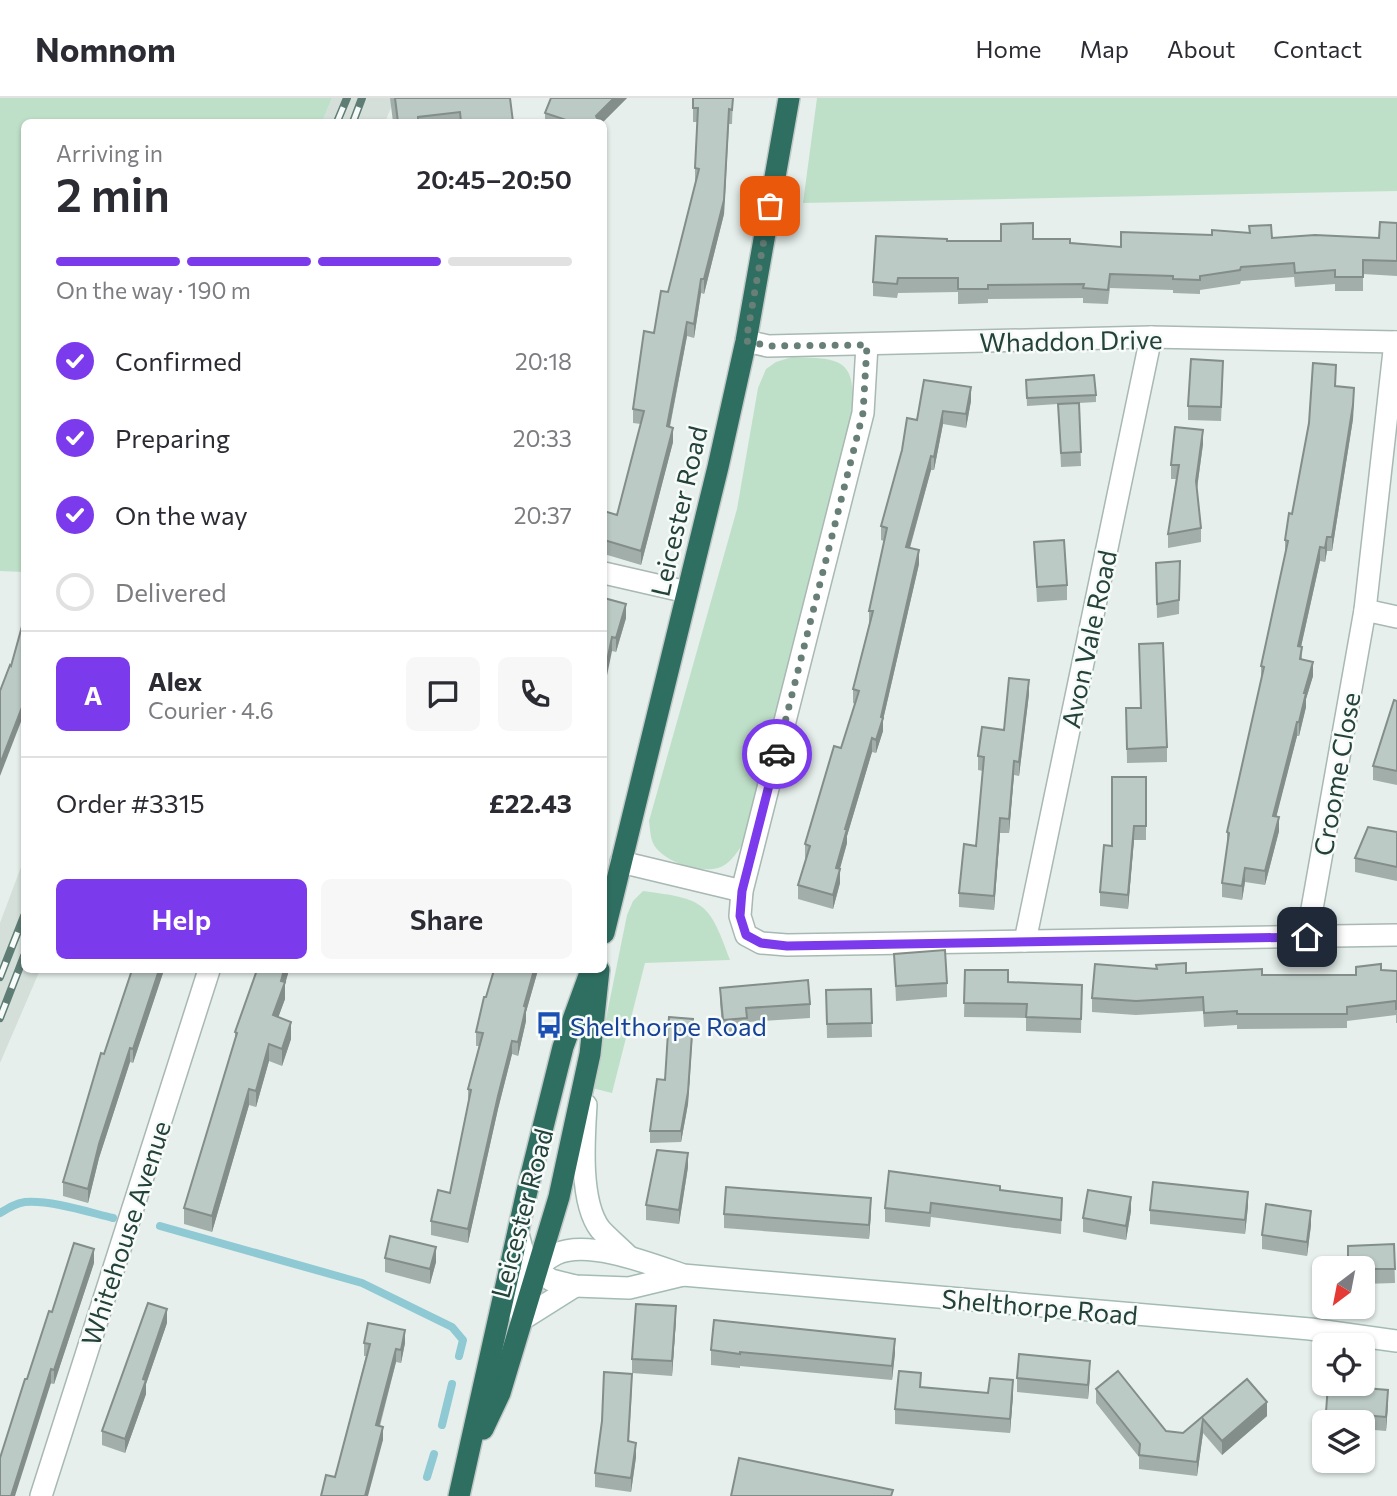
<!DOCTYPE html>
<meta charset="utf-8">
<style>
body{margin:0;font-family:Commissioner,sans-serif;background:#f7f7f7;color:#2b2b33;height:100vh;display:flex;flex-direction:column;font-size:26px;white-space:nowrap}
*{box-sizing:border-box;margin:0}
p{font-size:23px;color:#7c7c81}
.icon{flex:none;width:38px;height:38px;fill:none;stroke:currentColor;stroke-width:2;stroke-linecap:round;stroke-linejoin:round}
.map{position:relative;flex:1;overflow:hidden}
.sheet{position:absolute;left:21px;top:21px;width:586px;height:854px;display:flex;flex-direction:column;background:#fff;border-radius:10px;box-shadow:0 2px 5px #0004}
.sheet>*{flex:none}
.needle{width:46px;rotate:212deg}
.tools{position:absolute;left:1312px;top:1158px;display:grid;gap:14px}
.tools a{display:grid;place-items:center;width:63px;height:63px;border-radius:10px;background:#fff;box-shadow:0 2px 5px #0004;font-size:35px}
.pin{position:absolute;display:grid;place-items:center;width:60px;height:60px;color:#fff;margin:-30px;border-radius:14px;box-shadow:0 4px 10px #0006}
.courier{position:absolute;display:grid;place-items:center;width:70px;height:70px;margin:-35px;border:5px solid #7c3aed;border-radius:50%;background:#fff;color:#222;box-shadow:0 2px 9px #0007}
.headline em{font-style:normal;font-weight:600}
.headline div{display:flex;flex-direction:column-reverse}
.headline{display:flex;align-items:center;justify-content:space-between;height:119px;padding:0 35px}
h1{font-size:46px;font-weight:600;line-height:52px}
.bar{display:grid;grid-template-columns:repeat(4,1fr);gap:10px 7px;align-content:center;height:84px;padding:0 35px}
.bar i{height:9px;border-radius:5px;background:#e1e1e2}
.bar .current{background:#7c3aed}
.bar p{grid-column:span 4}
.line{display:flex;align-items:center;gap:18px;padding:0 35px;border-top:2px solid #e1e1e2}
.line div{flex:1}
.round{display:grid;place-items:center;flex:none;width:74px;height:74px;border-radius:10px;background:#f7f7f7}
ol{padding:0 35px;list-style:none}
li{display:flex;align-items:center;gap:21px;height:77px}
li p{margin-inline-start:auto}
li .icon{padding:7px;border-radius:50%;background:#7c3aed;color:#fff;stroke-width:4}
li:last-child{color:#7c7c81}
li i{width:38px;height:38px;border:4px solid #e1e1e2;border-radius:50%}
.primary-button{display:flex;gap:14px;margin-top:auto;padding:14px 35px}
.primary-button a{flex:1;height:80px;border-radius:10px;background:#7c3aed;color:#fff;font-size:28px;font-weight:600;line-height:80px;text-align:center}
.primary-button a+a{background:#f7f7f7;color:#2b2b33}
header{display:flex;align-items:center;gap:42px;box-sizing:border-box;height:98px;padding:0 35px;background:#fff;border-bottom:2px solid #e1e1e2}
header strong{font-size:33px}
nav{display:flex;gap:38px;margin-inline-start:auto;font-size:24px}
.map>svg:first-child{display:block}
</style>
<header>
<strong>Nomnom</strong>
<nav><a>Home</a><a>Map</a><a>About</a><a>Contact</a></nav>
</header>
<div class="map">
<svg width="1397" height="1398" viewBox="0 0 1397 1398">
<rect width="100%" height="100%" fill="#e6efeb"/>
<g fill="#d4dfda">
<polygon points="332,0 395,0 385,24 322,24"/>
<polygon points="24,761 24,872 40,872 0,965 0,825"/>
</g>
<g fill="#bfe0c8">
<polygon points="0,0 332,0 322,24 24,24 24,474 0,473"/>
<polygon points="817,0 1397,0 1397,93 803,105"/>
<path d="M792,259C841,260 858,261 851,317L742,747C736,756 729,767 718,770C699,775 662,764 653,745C650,738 650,729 649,723L737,411L758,290L766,271L776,264Z"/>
<path d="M643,793C705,801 709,804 730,862L645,865L612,995L592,990L627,817L633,803Z"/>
</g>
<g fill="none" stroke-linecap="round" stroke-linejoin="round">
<g stroke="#8ec9d4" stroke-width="8">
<path d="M0,1115C8,1110 16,1105 25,1104C51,1102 88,1114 113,1120"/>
<polyline points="160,1128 362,1185 452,1229 463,1242 459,1258"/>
<polyline points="442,1327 452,1286"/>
<polyline points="427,1379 434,1356"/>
</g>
<defs>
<g id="street">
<polyline points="746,243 768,248 1151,239 1397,244"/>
<polyline points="867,247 863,315 742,793 740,818 746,837 761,845 787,847 1397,837"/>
<polyline points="604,475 687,494"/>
<polyline points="1365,512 1397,519"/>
<polyline points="621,764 742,793"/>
<polyline points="1307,839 1365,512 1395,244"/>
<polyline points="1025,843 1151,239"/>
<polyline points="41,1398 209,872"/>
</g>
<g id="secondary">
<path d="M586,1007C584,1040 579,1103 600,1131C608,1140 619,1149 628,1158"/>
<polyline points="518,1136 524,1158 537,1172 551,1182 575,1188 629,1190 683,1177"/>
<path d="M500,1216C513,1197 535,1166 556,1156C588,1141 651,1166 683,1177L1310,1231L1397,1243"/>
<polyline points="521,1222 575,1188"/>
</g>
<g id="highway">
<polyline points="604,835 718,369 746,243 789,0"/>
<polyline points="483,1331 500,1295 559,1099 590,956 599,872"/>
<polyline points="459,1398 527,1093 563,949 591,872"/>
</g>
</defs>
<use href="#street" stroke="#a8b8b2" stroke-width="24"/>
<use href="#secondary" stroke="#a4bbb3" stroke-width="24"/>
<use href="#highway" stroke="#c2cac8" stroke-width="24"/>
<use href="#street" stroke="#fff" stroke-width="21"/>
<use href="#secondary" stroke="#fff" stroke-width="21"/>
<use href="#highway" stroke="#2f6f62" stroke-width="21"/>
<defs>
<g id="rail">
<polyline points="337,24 347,0"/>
<polyline points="353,24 362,0"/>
<polyline points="0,879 24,818"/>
<polyline points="0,920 24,858"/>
</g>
</defs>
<use href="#rail" stroke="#5f7d75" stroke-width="8"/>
<use href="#rail" stroke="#f7fbf9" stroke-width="5" stroke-dasharray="16" stroke-linecap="butt"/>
</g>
<g fill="#a1aea9">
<polygon points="390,0 510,0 513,24 393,24"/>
<polygon points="551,0 627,0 603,24 545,24 545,15"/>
<polygon points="693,0 733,0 732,26 729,26 724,116 704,196 701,195 694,240 687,238 670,329 673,344 641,467 604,456 604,413 617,417 641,326 633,325 633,311 654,235 668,194 696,85 695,85 695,70 697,24 693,24"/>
<polygon points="1397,125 1397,178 1363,176 1363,193 1335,193 1335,186 1295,189 1294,179 1241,183 1240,186 1200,192 1200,196 1173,195 1173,192 1110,190 1108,206 1083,205 1083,200 988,201 988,205 958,206 958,194 898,195 897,200 873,198 873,184 947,143 1001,143 1033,141 1121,149 1272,140 1379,140"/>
<polygon points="1223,278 1221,323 1188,322 1188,308"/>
<polygon points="1026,282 1096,297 1096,304 1079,305 1081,368 1061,369 1058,306 1027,308"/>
<polygon points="1336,288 1354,304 1353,321 1332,453 1327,453 1325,464 1320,463 1301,549 1302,561 1313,578 1306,601 1306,609 1299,638 1297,638 1276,718 1279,733 1265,787 1245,784 1242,802 1222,799 1222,785 1227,749 1227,734 1261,582 1261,568 1285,457 1285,442 1292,416"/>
<polygon points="971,303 966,330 943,326 934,372 931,372 910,450 919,466 883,622 883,633 876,655 872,654 847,738 847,745 840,771 840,785 833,811 798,801 798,787 806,760 805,760 805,746 841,650 855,606 853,605 853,591 869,526 869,513 884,443 881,442 881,428 917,322"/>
<polygon points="1203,346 1197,391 1201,430 1201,444 1168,450 1168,436 1176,381 1171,381 1171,367"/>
<polygon points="1034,444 1067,487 1067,502 1037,504"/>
<polygon points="1180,463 1179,516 1157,520 1156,465"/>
<polygon points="604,500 626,520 616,554 612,553"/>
<polygon points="1029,596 1019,678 1014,677 1009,735 1000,735 994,812 959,809 959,795 976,748 983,673 978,672 978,658 1004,632"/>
<polygon points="1397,603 1397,687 1373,682 1373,668"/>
<polygon points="1126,610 1167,649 1167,664 1127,665"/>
<polygon points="1146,679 1146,742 1134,742 1128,811 1100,808 1100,794 1112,748"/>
<polygon points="1397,734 1397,783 1355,774 1355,760"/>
<polygon points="894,856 947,885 947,899 896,903"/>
<polygon points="1356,869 1397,873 1397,925 1396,925 1396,917 1347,923 1347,930 1237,931 1237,927 1204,929 1203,913 1136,917 1092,914 1092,900 1186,875 1262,877 1356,877"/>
<polygon points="132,872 164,872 133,965 130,964 99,1060 88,1105 63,1098 63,1084"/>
<polygon points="256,872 289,872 285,886 285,901 278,919 291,941 282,968 269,963 256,1009 249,1007 212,1134 184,1126 184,1110 235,942 235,934 256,875"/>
<polygon points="494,872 538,872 526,914 526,923 518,958 512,956 498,1011 468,1145 431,1137 431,1123 450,1095 468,1005 468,991 479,948 476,948 476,934"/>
<polygon points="965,872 1008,884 1082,887 1081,935 1026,933 1026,920 964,919"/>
<polygon points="720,890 810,906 810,920 747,924 747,934 723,936 720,905"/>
<polygon points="871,891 872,939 827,940 826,892"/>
<polygon points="693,932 688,1006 681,1044 650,1045 650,1033 665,982"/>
<polygon points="688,1069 679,1126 646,1122 646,1107"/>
<polygon points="1000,1092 1062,1100 1061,1136 931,1119 930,1129 885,1124 885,1110"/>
<polygon points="1248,1108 1245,1136 1150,1126 1150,1112"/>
<polygon points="1131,1113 1126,1142 1083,1134 1083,1120"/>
<polygon points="871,1114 869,1141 724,1130 724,1116"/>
<polygon points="1311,1127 1307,1158 1262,1151 1262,1137"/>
<polygon points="1394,1146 1395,1185 1363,1186 1363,1171"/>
<polygon points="385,1160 436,1164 430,1186 385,1174"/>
<polygon points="94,1165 54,1286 27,1281 52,1214"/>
<polygon points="676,1222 672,1278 632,1275 632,1261"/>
<polygon points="167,1225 146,1286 146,1296 125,1355 102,1347 102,1333"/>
<polygon points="364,1245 405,1245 401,1265 396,1264 380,1328 383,1342 335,1379 366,1258 364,1258"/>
<polygon points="711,1252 895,1255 892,1282 740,1268 740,1270 711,1267"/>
<polygon points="1090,1277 1088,1301 1017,1294 1017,1280"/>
<polygon points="1247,1281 1267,1318 1222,1357 1203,1335 1197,1378 1139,1371 1139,1359 1096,1305 1096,1291 1166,1333 1183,1335"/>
<polygon points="921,1289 1013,1297 1010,1335 895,1326 895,1311"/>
<polygon points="632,1290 629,1344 636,1359 631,1394 595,1389 595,1375"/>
<polygon points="1388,1306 1386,1333 1363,1331 1363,1325 1326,1325 1326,1314"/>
</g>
<g fill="#838d89">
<polygon points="614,0 627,0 603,24 596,24 596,18"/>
<polygon points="729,11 724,116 704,196 704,181"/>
<polygon points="701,181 701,195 694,240 694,226"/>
<polygon points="687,224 687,238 667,342 667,328"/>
<polygon points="971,289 971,303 966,330 966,316"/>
<polygon points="1354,290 1353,321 1332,453 1332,439"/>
<polygon points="943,313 943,326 934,372 934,359"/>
<polygon points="673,330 673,344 641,467 641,453"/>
<polygon points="1203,332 1203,346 1196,397 1196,383"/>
<polygon points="931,358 931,372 906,463 906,449"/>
<polygon points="1327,439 1327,453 1325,464 1325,450"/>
<polygon points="1320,449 1320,463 1298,562 1298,548"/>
<polygon points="919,452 919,466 883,622 883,633 876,655 876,642"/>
<polygon points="626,506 626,520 616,554 616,540"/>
<polygon points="612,539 612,553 604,592 604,578"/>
<polygon points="1313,564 1313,578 1306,601 1306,609 1299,638 1299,624 1304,595"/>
<polygon points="1029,582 1029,596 1019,678 1019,664"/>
<polygon points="24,604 24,616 0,678 0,666"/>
<polygon points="1297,624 1297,638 1273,732 1273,718"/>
<polygon points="872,640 872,654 847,738 847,745 836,784 836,770 845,731"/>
<polygon points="1014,663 1014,677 1009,735 1009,721"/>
<polygon points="1279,719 1279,733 1265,787 1265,773"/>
<polygon points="1000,720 1000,735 994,812 994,798"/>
<polygon points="1134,728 1134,742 1128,811 1128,797"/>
<polygon points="1245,770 1245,784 1242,802 1242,788"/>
<polygon points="840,771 840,785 833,811 833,797"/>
<polygon points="159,872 164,872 133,965 133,951"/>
<polygon points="284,872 289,872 285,886 285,901 273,934 273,917"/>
<polygon points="534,872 538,872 526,914 526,923 518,958 518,944 524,908"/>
<polygon points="693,921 688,1006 681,1044 681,1033"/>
<polygon points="291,924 291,941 282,968 282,951"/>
<polygon points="512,943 512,956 498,1011 468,1145 468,1131 498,998"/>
<polygon points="269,946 269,963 256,1009 256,993"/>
<polygon points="130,950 130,964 99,1060 88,1105 88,1091 99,1046"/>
<polygon points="249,991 249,1007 212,1134 212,1118"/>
<polygon points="688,1055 688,1069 679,1126 679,1112"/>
<polygon points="1248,1094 1248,1108 1245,1136 1245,1122"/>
<polygon points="1131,1099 1131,1113 1126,1142 1126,1128"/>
<polygon points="871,1100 871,1114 869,1141 869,1127"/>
<polygon points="1311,1113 1311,1127 1307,1158 1307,1144"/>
<polygon points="436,1149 436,1164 430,1186 430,1171"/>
<polygon points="94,1151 94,1165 54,1286 54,1272"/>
<polygon points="676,1208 676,1222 672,1278 672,1263"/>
<polygon points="167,1211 167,1225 146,1286 146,1296 125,1355 125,1341 143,1281"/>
<polygon points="405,1232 405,1245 401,1265 401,1252"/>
<polygon points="895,1241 895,1255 892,1282 892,1268"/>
<polygon points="396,1251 396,1264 376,1340 376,1327"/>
<polygon points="1090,1263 1090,1277 1088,1301 1088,1287"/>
<polygon points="51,1271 51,1285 15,1398 11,1398"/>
<polygon points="1013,1282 1013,1297 1010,1335 1010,1321"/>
<polygon points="1388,1292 1388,1306 1386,1333 1386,1319"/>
<polygon points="1267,1304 1267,1318 1222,1357 1222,1343"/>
<polygon points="1203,1321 1203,1335 1197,1378 1197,1364"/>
<polygon points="383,1329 383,1342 368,1398 365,1398"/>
<polygon points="636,1345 636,1359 631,1394 631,1380"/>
</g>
<g fill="#bbcac4" stroke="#838d89" stroke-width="2">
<polygon points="395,0 510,0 513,24 461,24 460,14 418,19 418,24 398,24"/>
<polygon points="551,0 614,0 596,18 599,24 572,24 545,15"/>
<polygon points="693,0 733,0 732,12 729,11 724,102 704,181 701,181 694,226 687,224 667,328 673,330 641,453 604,442 604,413 617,417 644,313 633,311 644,233 654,235 661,193 668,194 699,71 695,70 698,10 693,10"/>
<polygon points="1380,124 1397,125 1397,163 1363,162 1363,179 1335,179 1335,172 1295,175 1294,165 1241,169 1240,172 1200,178 1200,182 1173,181 1173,178 1110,176 1108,192 1083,190 1084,186 988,187 988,191 958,191 958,180 898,180 897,186 873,184 876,138 947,141 947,143 1001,143 1001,126 1033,125 1033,141 1070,141 1070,145 1121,149 1121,134 1212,137 1212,132 1250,135 1249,128 1271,127 1272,140 1315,137 1379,140"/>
<polygon points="1191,261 1223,263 1221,309 1188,308"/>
<polygon points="1313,265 1336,267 1335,288 1354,290 1353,307 1332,439 1327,439 1325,450 1320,449 1298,548 1302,549 1300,561 1313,564 1304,595 1306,595 1299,624 1297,624 1273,718 1279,719 1265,773 1245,770 1242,788 1222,785 1229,735 1227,734 1264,569 1261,568 1288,443 1285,442 1289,415 1292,416 1309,325"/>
<polygon points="1094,277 1096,297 1027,300 1026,282"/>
<polygon points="924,282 971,289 966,316 943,313 934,359 931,358 906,449 919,452 881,619 883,620 876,642 872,640 845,731 847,731 836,770 840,771 833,797 798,787 810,748 805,746 834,648 841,650 859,593 853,591 873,513 869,513 887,430 881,428 902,352 907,320 917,322"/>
<polygon points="1079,305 1081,354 1061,355 1058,306"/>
<polygon points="1175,329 1203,332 1196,383 1201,430 1168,436 1179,367 1171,367"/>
<polygon points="1064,442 1067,487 1037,489 1034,444"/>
<polygon points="1180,463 1179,502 1157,506 1156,465"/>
<polygon points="604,500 626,506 616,540 612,539 604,578"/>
<polygon points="24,521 24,604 0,666 0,593 10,567 11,568"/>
<polygon points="1163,545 1167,649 1127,651 1126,610 1141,610 1139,546"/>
<polygon points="1009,580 1029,582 1019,664 1014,663 1009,721 1000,720 994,798 959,795 964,746 976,748 984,659 978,658 982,629 1004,632"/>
<polygon points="1394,602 1397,603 1397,673 1373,668"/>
<polygon points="1112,679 1146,679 1146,728 1134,728 1128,797 1100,794 1104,747 1112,748"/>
<polygon points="1368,729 1397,734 1397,769 1355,760"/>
<polygon points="945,852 947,885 896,888 894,856"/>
<polygon points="1186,865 1186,875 1262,871 1262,877 1356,877 1356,869 1381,866 1381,872 1397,873 1397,911 1396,911 1396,903 1347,909 1347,916 1237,916 1237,913 1204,915 1203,899 1136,903 1092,900 1095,866 1157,871 1156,867"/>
<polygon points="132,872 159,872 133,951 130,950 99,1046 88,1091 63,1084 101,955 104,956"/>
<polygon points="257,872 284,872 281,883 285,884 273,917 291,924 282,951 269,946 256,993 249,991 212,1118 184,1110 237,935 235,934"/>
<polygon points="494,872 534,872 524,908 526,909 518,944 512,943 498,998 468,1131 431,1123 438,1092 450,1095 471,992 468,991 483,935 476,934 484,899 486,899"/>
<polygon points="965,872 1008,872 1008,884 1082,887 1081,921 1026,919 1027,906 964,905"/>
<polygon points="808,882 810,906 746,910 747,920 723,922 720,890"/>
<polygon points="871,891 872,925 827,926 826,892"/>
<polygon points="669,919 693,921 688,994 681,1033 650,1033 657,981 665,982"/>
<polygon points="657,1052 688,1055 679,1112 646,1107"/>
<polygon points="889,1073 1000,1088 1000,1092 1062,1100 1061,1122 931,1105 930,1115 885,1110"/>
<polygon points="1153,1084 1248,1094 1245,1122 1150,1112"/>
<polygon points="726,1089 871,1100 869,1127 724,1116"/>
<polygon points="1088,1092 1131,1099 1126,1128 1083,1120"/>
<polygon points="1266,1106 1311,1113 1307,1144 1262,1137"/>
<polygon points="390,1138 436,1149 430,1171 385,1160"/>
<polygon points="74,1145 94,1151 54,1272 51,1271 11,1398 0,1398 0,1360 25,1281 27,1281 49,1213 52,1214"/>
<polygon points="1394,1146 1395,1171 1348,1171 1348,1148"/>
<polygon points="148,1205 167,1211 143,1281 146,1282 125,1341 102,1333"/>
<polygon points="636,1206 676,1208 672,1263 632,1261"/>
<polygon points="714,1222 895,1241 892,1268 740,1254 740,1256 711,1252"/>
<polygon points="368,1225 405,1232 401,1252 396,1251 376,1327 383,1329 365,1398 321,1398 326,1377 335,1379 370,1246 364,1245"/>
<polygon points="1019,1256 1090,1263 1088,1287 1017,1280"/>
<polygon points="899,1273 921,1275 920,1289 988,1295 990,1280 1013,1282 1010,1321 895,1311"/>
<polygon points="1118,1273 1166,1333 1183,1335 1247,1281 1267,1304 1222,1343 1203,1321 1197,1364 1139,1357 1140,1346 1096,1291"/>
<polygon points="604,1274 632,1276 628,1343 636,1345 631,1380 595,1375 602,1323"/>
<polygon points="1328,1287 1388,1292 1386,1319 1326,1314"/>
<polygon points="739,1360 893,1392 891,1398 731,1398"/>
</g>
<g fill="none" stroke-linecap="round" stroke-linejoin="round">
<polyline stroke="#687f78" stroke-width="7" stroke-dasharray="0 12.6" points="770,108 746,243 768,248 867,247 863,315 777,656"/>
<polyline stroke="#7c3aed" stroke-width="9" points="777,656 742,793 740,818 746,837 761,845 787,848 1307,839"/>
</g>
<defs>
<symbol id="bus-bare" viewBox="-9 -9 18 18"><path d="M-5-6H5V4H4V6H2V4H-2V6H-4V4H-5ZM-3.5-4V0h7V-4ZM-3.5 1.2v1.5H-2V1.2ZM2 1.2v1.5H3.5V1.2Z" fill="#1a4fb4" stroke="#f7fbf9" stroke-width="2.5" paint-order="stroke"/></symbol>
</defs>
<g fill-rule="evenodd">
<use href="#bus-bare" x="530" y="908" width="38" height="38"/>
</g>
<g text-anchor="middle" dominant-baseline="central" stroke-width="5" stroke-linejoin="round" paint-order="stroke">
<g font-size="26" fill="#24423a" stroke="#f7fbf9">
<text transform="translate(1071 242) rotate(-1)">Whaddon Drive</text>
<text transform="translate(678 413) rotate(-77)">Leicester Road</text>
<text transform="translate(1088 541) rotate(-78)">Avon Vale Road</text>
<text transform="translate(1336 676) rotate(-80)">Croome Close</text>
<text transform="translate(521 1115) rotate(-75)">Leicester Road</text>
<text transform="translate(125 1135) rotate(-72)">Whitehouse Avenue</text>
<text transform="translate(1040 1208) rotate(5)">Shelthorpe Road</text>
</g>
<g font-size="26" fill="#164399" stroke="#f7fbf9" text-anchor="start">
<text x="570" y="927">Shelthorpe Road</text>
</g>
</g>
</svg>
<div class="tools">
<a><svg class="needle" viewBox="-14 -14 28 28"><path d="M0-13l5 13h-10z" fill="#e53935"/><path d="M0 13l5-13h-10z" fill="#7c7c81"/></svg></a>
<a><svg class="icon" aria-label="locate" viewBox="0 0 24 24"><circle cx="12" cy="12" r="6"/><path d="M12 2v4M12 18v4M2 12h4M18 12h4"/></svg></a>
<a><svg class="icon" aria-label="layers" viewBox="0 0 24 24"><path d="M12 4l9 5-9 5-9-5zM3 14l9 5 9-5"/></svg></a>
</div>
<div class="pin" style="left:770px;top:108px;background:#ea580c"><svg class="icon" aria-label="bag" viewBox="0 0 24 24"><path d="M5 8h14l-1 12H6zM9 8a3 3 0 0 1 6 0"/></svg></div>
<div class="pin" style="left:1307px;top:839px;background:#1f2937"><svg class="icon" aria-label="home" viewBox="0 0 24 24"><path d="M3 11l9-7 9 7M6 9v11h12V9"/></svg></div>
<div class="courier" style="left:777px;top:656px"><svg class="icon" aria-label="car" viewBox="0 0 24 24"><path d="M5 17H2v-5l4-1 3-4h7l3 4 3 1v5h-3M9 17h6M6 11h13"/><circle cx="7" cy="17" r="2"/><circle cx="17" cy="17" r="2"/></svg></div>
<section class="sheet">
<div class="headline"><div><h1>2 min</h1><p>Arriving in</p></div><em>20:45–20:50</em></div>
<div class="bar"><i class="current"></i><i class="current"></i><i class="current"></i><i></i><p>On the way · 190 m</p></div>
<ol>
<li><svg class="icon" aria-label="check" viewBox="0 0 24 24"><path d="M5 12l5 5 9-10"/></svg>Confirmed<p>20:18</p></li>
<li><svg class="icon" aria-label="check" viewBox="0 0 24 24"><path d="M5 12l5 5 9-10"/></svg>Preparing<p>20:33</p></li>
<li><svg class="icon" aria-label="check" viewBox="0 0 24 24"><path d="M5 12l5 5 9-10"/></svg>On the way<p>20:37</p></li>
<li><i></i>Delivered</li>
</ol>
<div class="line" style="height:126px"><b class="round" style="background:#7c3aed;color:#fff">A</b><div><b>Alex</b><p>Courier · 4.6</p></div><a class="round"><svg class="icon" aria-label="chat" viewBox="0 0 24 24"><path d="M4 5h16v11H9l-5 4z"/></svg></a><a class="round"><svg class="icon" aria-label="phone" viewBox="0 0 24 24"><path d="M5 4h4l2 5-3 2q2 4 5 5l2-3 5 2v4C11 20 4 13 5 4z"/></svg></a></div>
<div class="line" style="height:91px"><div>Order #3315</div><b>£22.43</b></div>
<div class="primary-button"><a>Help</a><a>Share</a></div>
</section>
</div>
